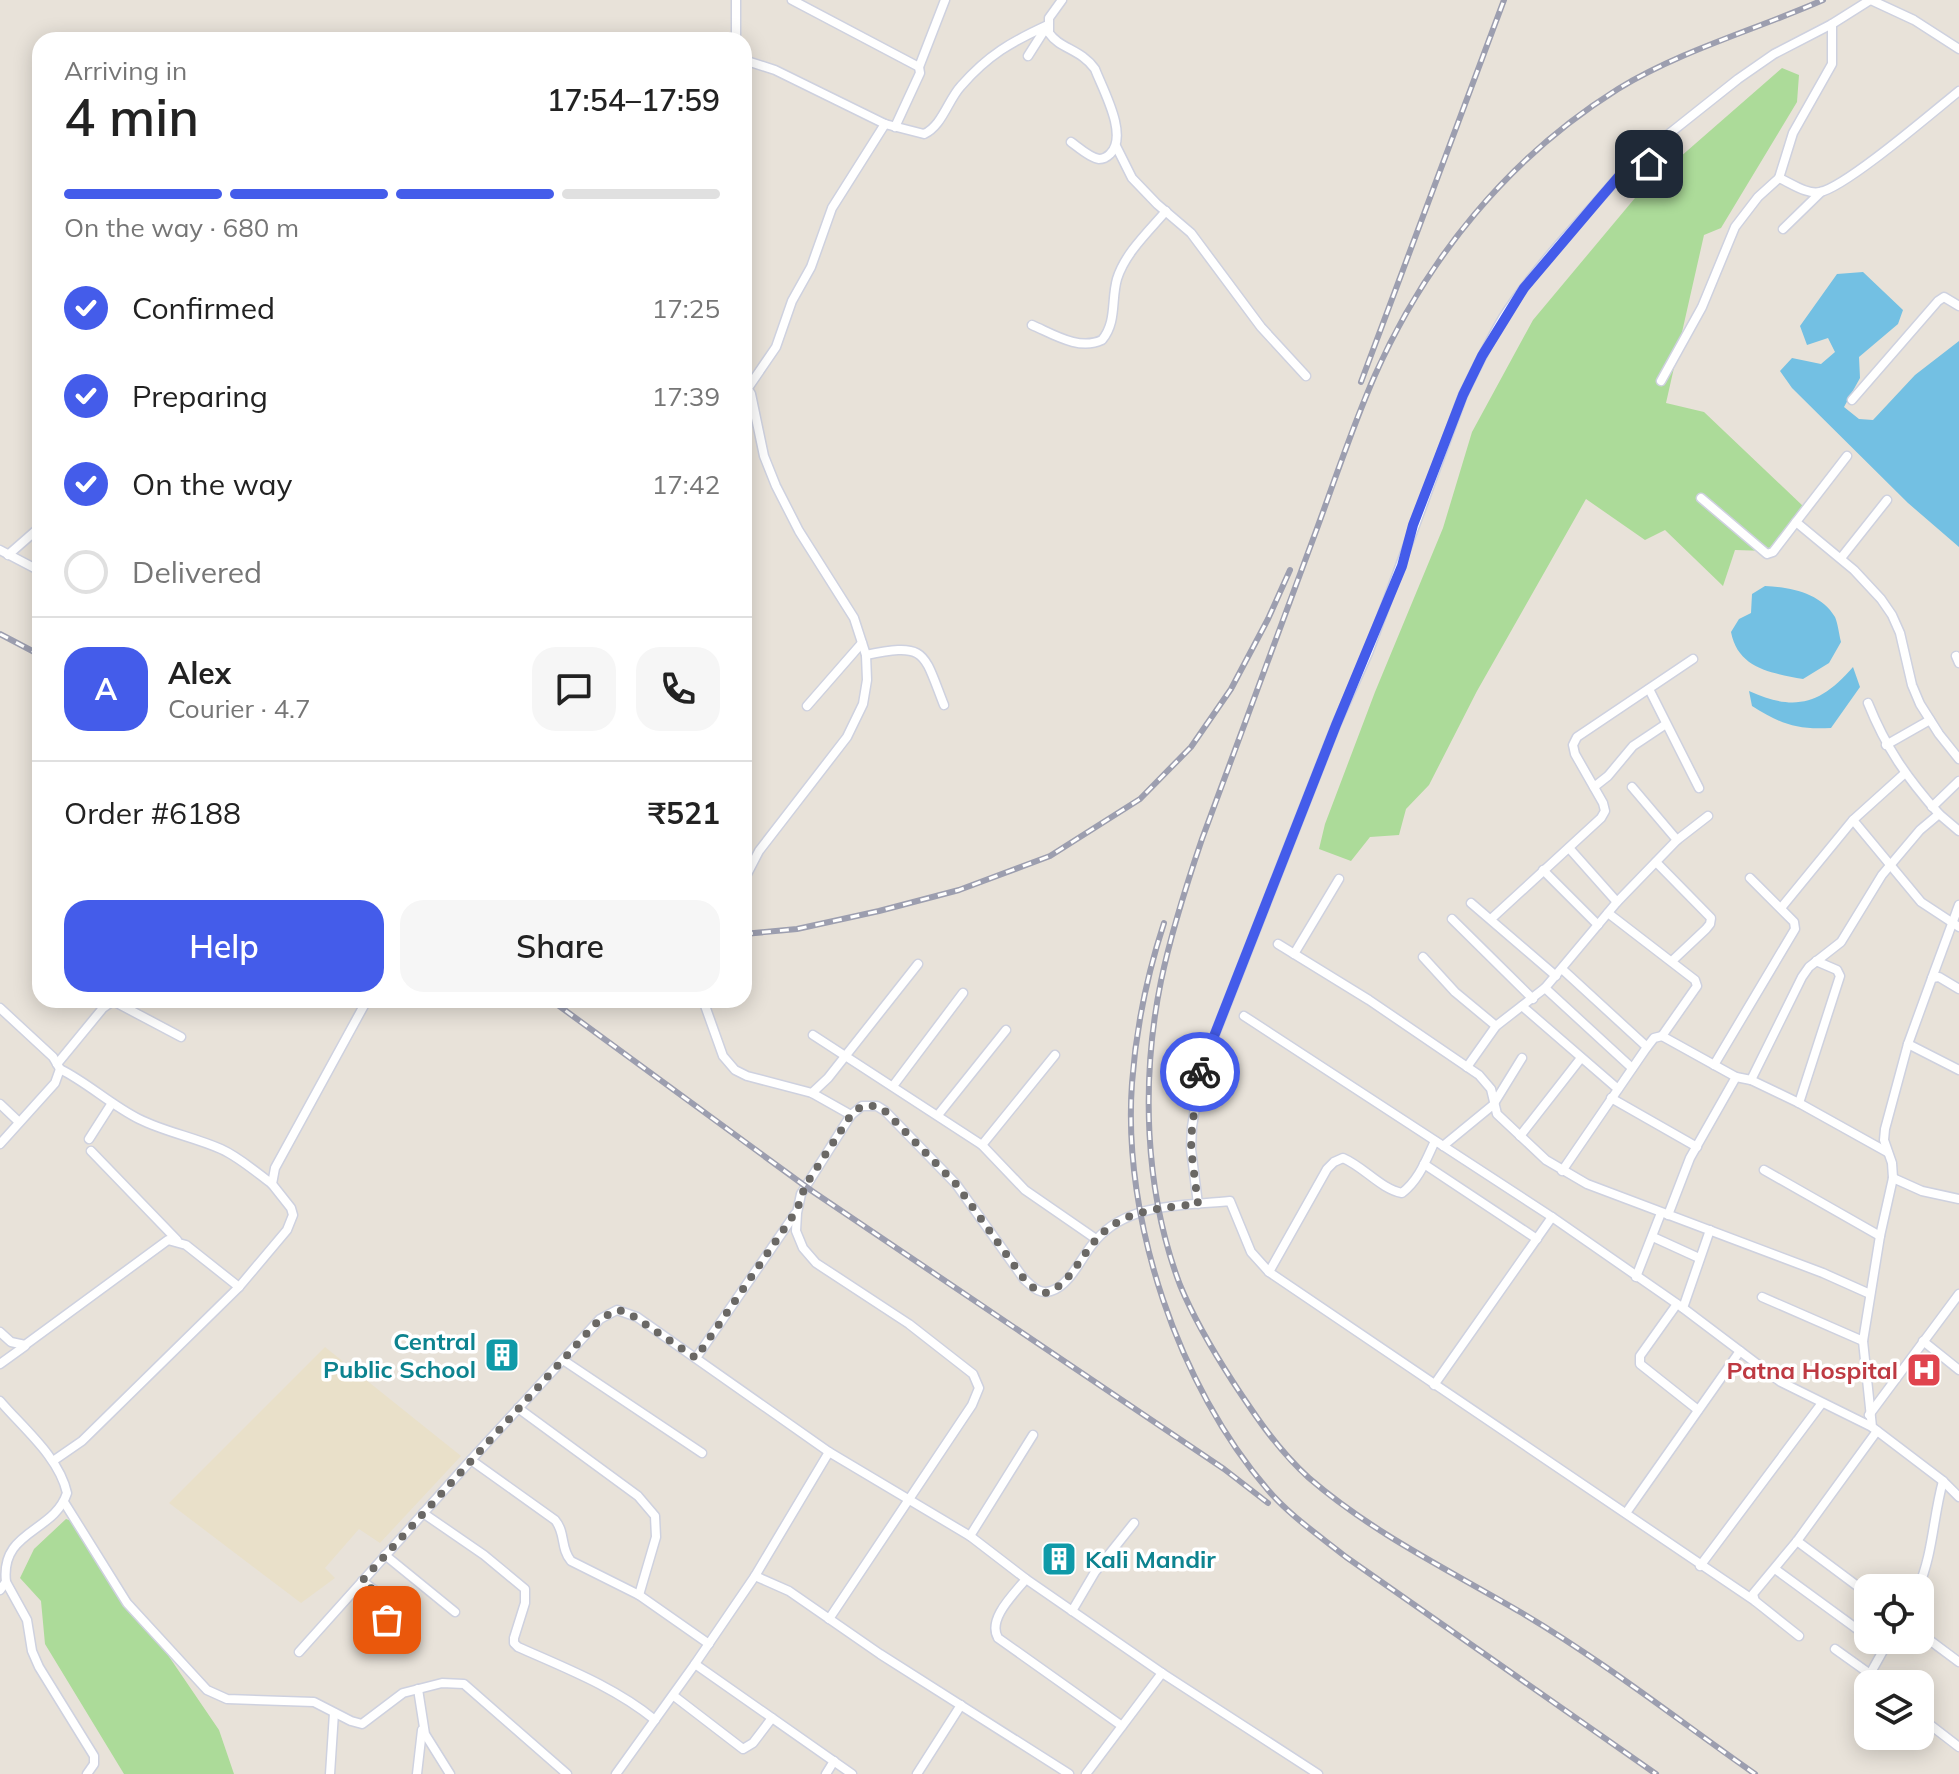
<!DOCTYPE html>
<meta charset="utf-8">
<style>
body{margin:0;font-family:Mulish,sans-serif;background:#f6f6f6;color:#222;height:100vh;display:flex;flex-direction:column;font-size:30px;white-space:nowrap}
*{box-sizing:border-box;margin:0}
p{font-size:26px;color:#767676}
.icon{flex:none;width:44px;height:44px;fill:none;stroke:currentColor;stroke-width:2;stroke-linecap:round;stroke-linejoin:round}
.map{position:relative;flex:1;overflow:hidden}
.panel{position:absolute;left:32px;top:32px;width:720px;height:976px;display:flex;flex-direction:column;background:#fff;border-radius:24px;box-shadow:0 4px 20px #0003}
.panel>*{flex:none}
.buttons{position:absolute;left:1854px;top:1574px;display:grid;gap:16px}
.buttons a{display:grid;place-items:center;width:80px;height:80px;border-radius:16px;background:#fff;box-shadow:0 4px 20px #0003;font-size:40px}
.pin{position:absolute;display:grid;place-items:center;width:68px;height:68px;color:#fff;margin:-34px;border-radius:16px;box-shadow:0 4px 12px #0006}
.courier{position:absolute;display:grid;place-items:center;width:80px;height:80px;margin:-40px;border:6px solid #445cea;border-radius:50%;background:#fff;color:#222;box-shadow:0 2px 10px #0007}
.overview em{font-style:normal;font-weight:600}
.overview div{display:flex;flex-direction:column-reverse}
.overview{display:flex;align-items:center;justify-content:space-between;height:136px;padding:0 32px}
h1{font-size:52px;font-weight:600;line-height:60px}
.bar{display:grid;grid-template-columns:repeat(4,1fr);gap:12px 8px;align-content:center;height:96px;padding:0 32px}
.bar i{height:10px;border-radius:6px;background:#e0e0e0}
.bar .on{background:#445cea}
.bar p{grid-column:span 4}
.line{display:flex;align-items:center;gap:20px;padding:0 32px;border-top:2px solid #e0e0e0}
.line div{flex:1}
.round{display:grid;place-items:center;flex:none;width:84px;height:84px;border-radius:24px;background:#f6f6f6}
ol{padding:0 32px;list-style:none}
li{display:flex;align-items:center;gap:24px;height:88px}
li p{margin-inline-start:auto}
li .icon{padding:8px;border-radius:50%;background:#445cea;color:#fff;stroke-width:4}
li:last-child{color:#767676}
li i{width:44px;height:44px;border:4px solid #e0e0e0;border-radius:50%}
.cta{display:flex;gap:16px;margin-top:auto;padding:16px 32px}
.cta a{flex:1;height:92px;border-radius:24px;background:#445cea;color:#fff;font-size:32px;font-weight:600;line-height:92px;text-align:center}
.cta a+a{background:#f6f6f6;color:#222}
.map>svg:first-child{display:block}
</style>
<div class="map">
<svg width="1959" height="1774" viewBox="0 0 1959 1774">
<rect width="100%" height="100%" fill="#e8e2d9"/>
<polygon fill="#e9e0c9" points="325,1347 461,1456 380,1543 359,1529 325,1568 335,1578 301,1603 169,1503"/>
<g fill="#acdb99">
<polygon points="1782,68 1799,75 1797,102 1721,228 1704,235 1666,403 1704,412 1804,507 1767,551 1735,550 1723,586 1665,530 1645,540 1586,499 1477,691 1429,785 1406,809 1399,835 1370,837 1351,861 1319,849 1325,824 1375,692 1443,528 1472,432 1533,320 1640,192"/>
<polygon points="66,1519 78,1523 219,1730 234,1774 124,1774 45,1644 41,1601 20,1578 34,1549"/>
</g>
<g fill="#73c0e3">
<polygon points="1863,272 1903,310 1898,324 1859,357 1860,378 1844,407 1859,419 1873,420 1915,375 1959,341 1959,547 1908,503 1792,388 1780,371 1792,358 1821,364 1835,352 1828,338 1807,345 1800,326 1837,274"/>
<path d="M1765,586C1790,587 1821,593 1835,617C1838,624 1839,634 1841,642L1829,663L1803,679C1772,673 1738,669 1731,632L1739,619L1751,613L1752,594Z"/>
<path d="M1853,667L1860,687L1831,728C1796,730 1781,724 1752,706L1749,691C1795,712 1821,704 1853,667Z"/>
</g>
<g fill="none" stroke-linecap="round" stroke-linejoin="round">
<defs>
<g id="minor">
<polyline points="736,0 736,40"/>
<polyline points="792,0 919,67 920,73 895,127"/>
<path d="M1062,0L1049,18V33C1060,49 1081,49 1095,69C1103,90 1129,136 1110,154C1107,157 1103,159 1099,159C1090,158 1078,147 1071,142"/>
<polyline points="1871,0 1914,20 1959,49"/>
<path d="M1832,24V64L1793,133L1779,178C1791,183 1807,195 1820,192C1846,187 1934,111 1959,91"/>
<polyline points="1028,56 1047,26"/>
<path d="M744,60L775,70L885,124L924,134C942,126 948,100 961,86C988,55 1011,42 1048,25"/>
<polyline points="919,67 945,0"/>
<polyline points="1116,146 1132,178 1157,204 1191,233 1261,327 1306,376"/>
<polyline points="1783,229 1821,192"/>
<path d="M1032,325C1053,334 1079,351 1102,340C1117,322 1111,300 1117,279C1125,253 1149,231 1166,211"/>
<polyline points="1661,381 1702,307 1735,227 1758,197 1779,178"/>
<polyline points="744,383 751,394 764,456 776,486 799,531 854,618 866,655 867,680 863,704 847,737 759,851 744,880"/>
<polyline points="748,388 776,347 792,301 811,267 832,208 885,124"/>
<polyline points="1852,400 1938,301 1944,297 1959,306"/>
<polyline points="1701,498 1767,554 1773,552 1796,522 1854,570 1881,599 1892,615 1900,633 1912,685 1920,704 1939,734 1959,759"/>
<polyline points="1796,522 1847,456"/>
<polyline points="0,550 40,571"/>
<polyline points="8,555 40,527"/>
<polyline points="1841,558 1887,500"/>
<path d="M866,655C927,642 923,652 944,705"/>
<polyline points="1956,656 1959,663"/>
<polyline points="1649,689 1699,788"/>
<path d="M1868,703C1886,748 1907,778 1939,814"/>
<polyline points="807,706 862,643"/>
<polyline points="1886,745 1930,720"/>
<polyline points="1594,787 1608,776 1633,746 1666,724"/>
<polyline points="1632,787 1677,840"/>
<polyline points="1932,807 1959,781"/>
<polyline points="1853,820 1921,902 1959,927"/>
<polyline points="1569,848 1617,902"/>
<polyline points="1656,862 1711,918 1710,924 1706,929 1672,961"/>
<polyline points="1543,870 1598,925"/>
<polyline points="1471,903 1556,976"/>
<polyline points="1781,908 1853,820 1904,774"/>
<polyline points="1608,913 1695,980 1697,986 1662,1036"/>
<polyline points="1452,919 1533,999"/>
<polyline points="1491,919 1601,818 1605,811 1603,803 1575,754 1573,745 1577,737 1693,659"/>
<polyline points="1278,944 1369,1000 1479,1075 1491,1089 1497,1114 1546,1160 1587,1184 1823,1273 1870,1294"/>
<polyline points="1294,954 1339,879"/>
<polyline points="1423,957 1455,992 1496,1026"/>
<polyline points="1562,969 1647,1047"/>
<polyline points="1932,978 1959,905"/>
<polyline points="1545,988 1632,1068"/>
<polyline points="1959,989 1939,977 1932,978 1908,1044 1885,1129 1884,1140 1892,1163 1893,1178 1880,1236 1863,1341 1872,1427 1943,1481 1959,1497"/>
<polyline points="703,1000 723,1056 735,1070 747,1076 812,1093 851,1115 801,1194 797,1213 796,1231 803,1248 816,1263 909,1324 973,1374 979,1388 972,1405 829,1619"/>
<polyline points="1522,1006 1618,1089"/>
<polyline points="0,1008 53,1057 60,1069 55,1083 0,1144"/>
<polyline points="1244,1016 1552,1217 1683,1308 1781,1382 1872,1427"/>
<polyline points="813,1035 982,1145 1025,1190 1096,1239"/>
<polyline points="1908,1044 1959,1070"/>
<polyline points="57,1064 103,1008 113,1001 181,1037"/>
<polyline points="1714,1065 1795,929 1794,922 1750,878"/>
<polyline points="1467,1067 1496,1026 1545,988 1617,902 1677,840 1708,816"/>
<path d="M60,1069C88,1083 111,1105 139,1119C165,1132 194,1137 221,1149C239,1157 256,1172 272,1184"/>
<polyline points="1751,1080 1802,977 1809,967 1841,942 1882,875 1920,830 1939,814 1959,831"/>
<polyline points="893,1086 963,993"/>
<polyline points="812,1093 828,1078 918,964"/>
<polyline points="1611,1098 1697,1147"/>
<polyline points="1799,1103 1840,976 1837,970 1816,961"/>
<polyline points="0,1104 19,1122"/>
<path d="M851,1115L862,1106H877L885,1111L956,1184L1024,1279C1032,1286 1039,1295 1051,1291C1071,1285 1082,1255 1096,1240C1129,1202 1184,1206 1230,1201L1251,1252L1269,1272L1755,1601"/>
<polyline points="938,1115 1006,1030"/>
<polyline points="1520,1136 1581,1058"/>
<polyline points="89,1139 112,1103"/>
<polyline points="982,1145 1055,1055"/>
<polyline points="1443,1146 1493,1105 1522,1058"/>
<polyline points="91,1151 177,1240"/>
<polyline points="1424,1164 1537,1239"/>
<polyline points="1764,1170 1880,1236"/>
<polyline points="1562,1171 1647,1047 1654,1038 1662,1036 1736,1077 1751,1080 1799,1103 1887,1152"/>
<polyline points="1893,1178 1922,1191 1959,1199"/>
<path d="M1198,1204L1191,1149L1192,1127L1201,1070L1336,725L1368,653L1463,395C1476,369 1488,343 1503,318C1536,266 1581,221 1621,174L1643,169L1665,137L1738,79L1774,54L1832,24L1870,0"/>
<polyline points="1668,1215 1690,1158 1736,1077"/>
<polyline points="1653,1237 1699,1258"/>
<path d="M1269,1272L1327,1169L1334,1162L1343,1158C1364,1167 1381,1189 1402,1193C1419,1180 1426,1160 1435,1141"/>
<polyline points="1636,1277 1661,1213"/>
<polyline points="1762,1297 1863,1341"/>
<polyline points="1677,1304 1640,1356 1640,1364 1698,1410"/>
<polyline points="1683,1308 1710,1230"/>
<polyline points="0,1332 11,1342 25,1345 168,1240 186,1245 239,1287"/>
<polyline points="1923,1341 1959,1370"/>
<polyline points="696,1358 795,1214"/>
<polyline points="563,1360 702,1453"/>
<polyline points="0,1364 25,1346"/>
<polyline points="1434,1385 1552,1217"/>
<path d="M0,1401C23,1428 59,1457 67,1493C54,1533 0,1530 6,1582L0,1590"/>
<polyline points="518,1408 638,1496 655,1516 656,1537 639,1595"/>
<polyline points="1869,1415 1959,1294"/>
<polyline points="471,1460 600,1319 617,1310 637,1317 829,1452"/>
<polyline points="53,1461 82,1441 239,1287 287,1230 293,1215 291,1208 272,1184 275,1168 367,1000"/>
<polyline points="64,1502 127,1603 207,1690 227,1699 314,1702 351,1721 362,1724 403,1693 442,1683 464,1684 567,1774"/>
<path d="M423,1513L484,1555L525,1589V1603L514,1638V1643L518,1647C565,1668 615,1687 655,1720"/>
<polyline points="1626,1513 1740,1351"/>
<polyline points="970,1536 1033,1435"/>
<polyline points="1797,1541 1868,1594"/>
<polyline points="385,1555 455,1612"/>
<polyline points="1700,1566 1822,1403"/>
<polyline points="1775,1569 1868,1637"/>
<polyline points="755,1576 789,1591 880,1654 1069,1774"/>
<path d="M1026,1579C1014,1594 987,1619 998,1638L1122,1726"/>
<polyline points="362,1581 388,1600 393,1609 373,1637"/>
<polyline points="6,1582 27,1620 32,1651 39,1667 94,1756 94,1764 87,1774"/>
<path d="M1918,1588C1933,1554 1933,1517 1943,1481"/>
<polyline points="1072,1611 1095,1572 1134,1523"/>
<polyline points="1920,1633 1959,1662"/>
<polyline points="1799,1636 1755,1601 1753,1594 1797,1541 1877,1431"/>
<polyline points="1835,1649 1870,1674"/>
<path d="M299,1652L471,1460L555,1520C566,1533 560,1548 571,1561L639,1595L709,1644"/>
<polyline points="695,1664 755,1576 829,1452 970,1536 1026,1579 1162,1673 1318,1774"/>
<polyline points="1877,1684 1870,1674 1889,1640"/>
<polyline points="418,1689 425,1734 450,1774"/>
<polyline points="674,1696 743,1749 753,1743 772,1718"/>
<polyline points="1920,1717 1959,1747"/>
<polyline points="330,1774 334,1713"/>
<polyline points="417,1774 422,1730"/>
<polyline points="616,1774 695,1664 852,1774"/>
<polyline points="826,1774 834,1761"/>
<polyline points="917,1774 961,1705"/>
<polyline points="1086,1774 1162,1673"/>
</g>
</defs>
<use href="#minor" stroke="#ced1df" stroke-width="11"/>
<use href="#minor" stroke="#fff" stroke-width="8"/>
<defs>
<g id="rail">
<polyline points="1361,382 1504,0"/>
<polyline points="0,634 40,655"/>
<path d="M1164,923C1147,975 1136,1028 1132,1083C1122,1220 1179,1387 1268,1490C1290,1516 1320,1536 1346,1557L1656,1774"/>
<polyline points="744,934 797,929 879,911 959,890 1050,856 1140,799 1191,747 1231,689 1268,619 1290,570"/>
<polyline points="551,1000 812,1191 1224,1469 1268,1503"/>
<path d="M1755,1774C1678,1720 1603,1661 1522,1613C1449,1570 1374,1534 1309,1478C1278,1450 1256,1417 1233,1382C1213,1351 1194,1319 1180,1285C1144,1190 1141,1079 1161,981C1171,933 1186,886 1202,839C1238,743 1273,646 1309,550C1331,492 1350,432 1375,375C1427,258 1509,157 1618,89C1682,50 1755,30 1823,0"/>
</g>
</defs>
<use href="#rail" stroke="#9c9eaf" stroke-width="6"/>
<use href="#rail" stroke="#fff" stroke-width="3" stroke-dasharray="9" stroke-linecap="butt"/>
</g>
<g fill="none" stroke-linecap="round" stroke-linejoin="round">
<path stroke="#6a6865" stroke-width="8" stroke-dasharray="0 14.4" d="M387,1620L393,1609L391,1604L362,1581L600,1319L617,1310L627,1312L696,1358L797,1210L805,1186L851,1115L862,1106H877L885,1111L956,1184L1024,1279L1037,1291L1047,1293C1069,1284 1079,1260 1094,1242C1120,1210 1160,1208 1198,1204L1191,1149L1192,1127L1200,1072"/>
<polyline stroke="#445cea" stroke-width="10" points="1200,1072 1336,725 1402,566 1413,525 1463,395 1482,356 1524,288 1602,196 1621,174 1643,169 1649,164"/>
</g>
<defs>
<symbol id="building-square" viewBox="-11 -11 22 22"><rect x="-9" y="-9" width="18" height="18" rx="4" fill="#0f9aa8" stroke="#fff"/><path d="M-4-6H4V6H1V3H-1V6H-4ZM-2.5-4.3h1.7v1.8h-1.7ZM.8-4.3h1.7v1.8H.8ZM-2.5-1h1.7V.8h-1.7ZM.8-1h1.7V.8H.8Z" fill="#fff"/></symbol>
<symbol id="hospital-square" viewBox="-11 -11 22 22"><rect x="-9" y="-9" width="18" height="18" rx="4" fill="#e0444e" stroke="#fff"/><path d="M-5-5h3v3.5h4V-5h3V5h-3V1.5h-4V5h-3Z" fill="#fff"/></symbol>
</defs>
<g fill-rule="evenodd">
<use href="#building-square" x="482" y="1335" width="40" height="40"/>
<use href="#hospital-square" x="1904" y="1350" width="40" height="40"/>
<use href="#building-square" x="1039" y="1539" width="40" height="40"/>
</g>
<g text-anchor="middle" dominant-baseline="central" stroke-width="7" stroke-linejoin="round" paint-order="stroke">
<g font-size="24" font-weight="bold" fill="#0d838f" stroke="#fff" text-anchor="end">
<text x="476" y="1341">Central<tspan x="476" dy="28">Public School</tspan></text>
<text x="1085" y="1559" text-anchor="start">Kali Mandir</text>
</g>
<g font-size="24" font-weight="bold" fill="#be3a42" stroke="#fff" text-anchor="end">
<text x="1898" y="1370">Patna Hospital</text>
</g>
</g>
</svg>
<div class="buttons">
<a><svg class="icon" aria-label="locate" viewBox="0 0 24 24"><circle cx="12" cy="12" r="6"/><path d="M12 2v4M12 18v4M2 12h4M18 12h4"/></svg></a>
<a><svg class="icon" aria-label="layers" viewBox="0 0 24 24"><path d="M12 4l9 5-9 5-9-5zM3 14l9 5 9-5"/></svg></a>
</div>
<div class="pin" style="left:387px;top:1620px;background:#ea580c"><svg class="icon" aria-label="bag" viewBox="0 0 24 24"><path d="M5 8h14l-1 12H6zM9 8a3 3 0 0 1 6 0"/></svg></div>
<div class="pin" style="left:1649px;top:164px;background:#1f2937"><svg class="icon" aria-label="home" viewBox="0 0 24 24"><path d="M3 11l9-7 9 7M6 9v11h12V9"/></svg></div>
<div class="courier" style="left:1200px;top:1072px"><svg class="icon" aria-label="bike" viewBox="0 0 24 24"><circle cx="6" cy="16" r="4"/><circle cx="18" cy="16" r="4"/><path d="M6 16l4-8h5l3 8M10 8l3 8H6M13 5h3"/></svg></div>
<section class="panel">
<div class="overview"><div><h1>4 min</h1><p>Arriving in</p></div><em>17:54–17:59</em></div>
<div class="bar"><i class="on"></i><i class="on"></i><i class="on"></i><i></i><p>On the way · 680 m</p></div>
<ol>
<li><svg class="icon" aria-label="check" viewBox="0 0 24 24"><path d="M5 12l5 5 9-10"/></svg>Confirmed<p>17:25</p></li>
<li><svg class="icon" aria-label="check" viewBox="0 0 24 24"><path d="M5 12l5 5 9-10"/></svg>Preparing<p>17:39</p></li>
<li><svg class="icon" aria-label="check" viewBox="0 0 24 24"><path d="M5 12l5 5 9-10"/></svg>On the way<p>17:42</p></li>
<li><i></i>Delivered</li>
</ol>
<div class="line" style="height:144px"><b class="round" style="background:#445cea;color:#fff">A</b><div><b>Alex</b><p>Courier · 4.7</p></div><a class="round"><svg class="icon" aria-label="chat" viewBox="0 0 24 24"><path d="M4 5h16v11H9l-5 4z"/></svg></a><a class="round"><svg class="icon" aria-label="phone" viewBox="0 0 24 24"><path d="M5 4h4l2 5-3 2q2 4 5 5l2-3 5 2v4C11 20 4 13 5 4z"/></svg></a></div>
<div class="line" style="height:104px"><div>Order #6188</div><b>₹521</b></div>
<div class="cta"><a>Help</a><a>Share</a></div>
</section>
</div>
